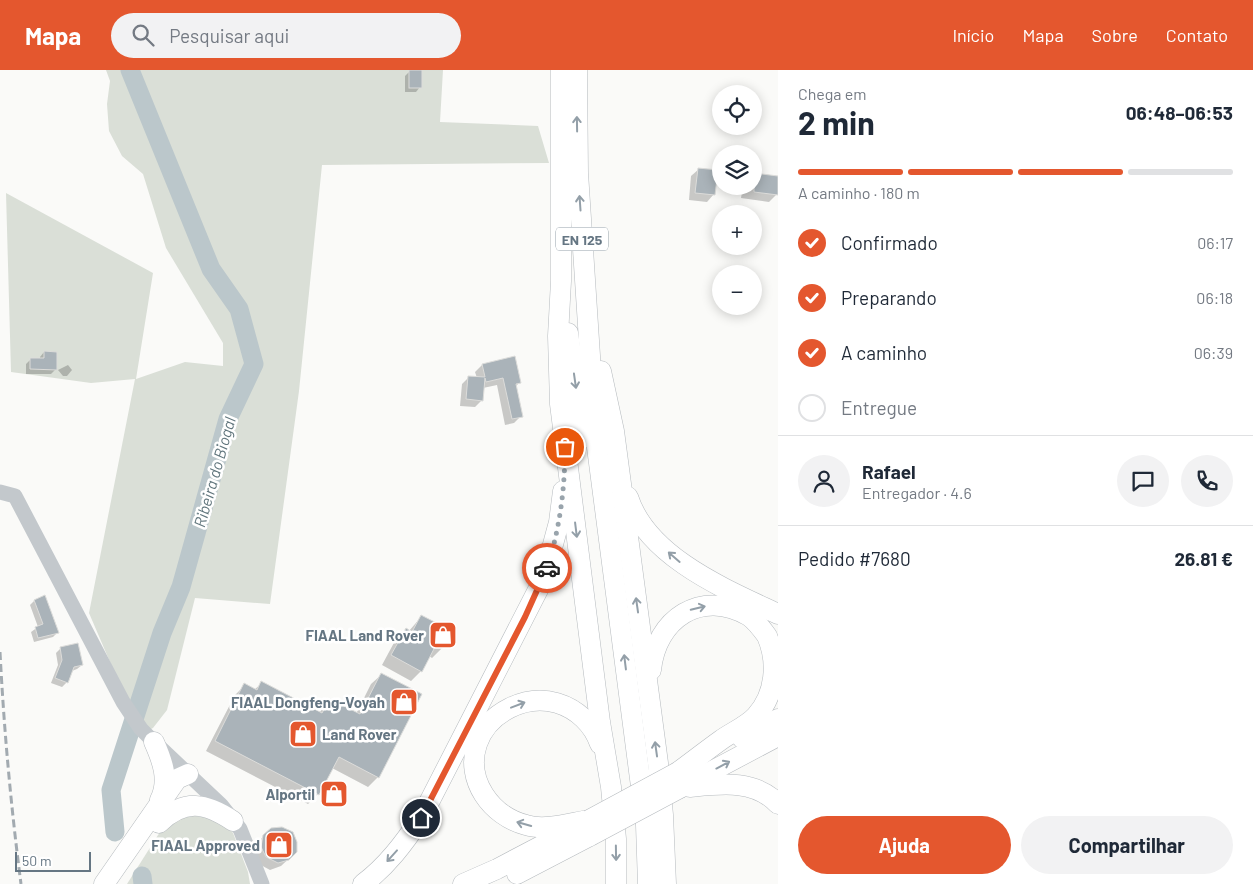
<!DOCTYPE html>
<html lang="pt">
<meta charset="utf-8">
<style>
body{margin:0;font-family:Barlow,sans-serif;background:#f2f2f3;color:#1f2937;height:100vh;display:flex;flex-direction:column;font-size:19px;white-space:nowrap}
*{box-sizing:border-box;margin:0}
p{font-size:16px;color:#747a83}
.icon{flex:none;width:28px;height:28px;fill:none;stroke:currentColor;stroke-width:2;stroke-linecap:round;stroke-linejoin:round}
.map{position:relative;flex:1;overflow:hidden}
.side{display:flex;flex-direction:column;background:#fff;width:475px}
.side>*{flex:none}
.controls{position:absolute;left:712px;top:15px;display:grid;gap:10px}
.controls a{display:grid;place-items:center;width:50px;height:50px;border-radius:50%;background:#fff;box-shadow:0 2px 12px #0003;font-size:25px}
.scale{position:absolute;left:15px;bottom:12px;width:76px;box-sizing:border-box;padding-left:5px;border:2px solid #657683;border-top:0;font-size:14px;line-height:18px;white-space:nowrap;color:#657683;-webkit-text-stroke:4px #fff;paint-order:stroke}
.pin{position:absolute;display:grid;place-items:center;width:42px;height:42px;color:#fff;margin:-21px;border:2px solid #fff;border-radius:50%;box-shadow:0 1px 5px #0007}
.courier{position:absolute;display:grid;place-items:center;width:50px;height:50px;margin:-25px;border:4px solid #e4572e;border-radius:50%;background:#fff;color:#222;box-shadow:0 1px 6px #0007}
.headline em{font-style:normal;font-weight:700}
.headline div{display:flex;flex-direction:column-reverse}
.headline{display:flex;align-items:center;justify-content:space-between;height:85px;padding:0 20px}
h1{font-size:32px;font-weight:700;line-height:38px}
.bar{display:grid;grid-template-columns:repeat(4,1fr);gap:8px 5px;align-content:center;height:60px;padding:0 20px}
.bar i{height:6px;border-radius:4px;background:#e0e1e3}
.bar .active{background:#e4572e}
.bar p{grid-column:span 4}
.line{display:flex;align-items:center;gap:12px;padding:0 20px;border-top:1px solid #e0e1e3}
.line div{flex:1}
.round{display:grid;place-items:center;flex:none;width:52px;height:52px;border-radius:26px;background:#f2f2f3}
ol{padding:0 20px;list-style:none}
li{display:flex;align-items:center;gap:15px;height:55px}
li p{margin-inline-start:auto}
li .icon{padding:5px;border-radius:50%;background:#e4572e;color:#fff;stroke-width:4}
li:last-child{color:#747a83}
li i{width:28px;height:28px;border:2px solid #e0e1e3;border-radius:50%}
.button{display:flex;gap:10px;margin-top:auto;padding:10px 20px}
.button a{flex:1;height:58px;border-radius:30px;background:#e4572e;color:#fff;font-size:20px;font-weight:700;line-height:58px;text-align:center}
.button a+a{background:#f2f2f3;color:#1f2937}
header{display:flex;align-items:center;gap:30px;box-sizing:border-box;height:70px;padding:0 25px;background:#e4572e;color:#fff}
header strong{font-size:24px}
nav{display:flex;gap:28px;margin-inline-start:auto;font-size:18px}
.search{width:350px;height:45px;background:#f2f2f3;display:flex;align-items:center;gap:12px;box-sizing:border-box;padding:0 18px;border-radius:28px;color:#747a83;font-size:19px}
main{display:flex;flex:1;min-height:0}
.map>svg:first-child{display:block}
</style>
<header>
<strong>Mapa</strong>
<div class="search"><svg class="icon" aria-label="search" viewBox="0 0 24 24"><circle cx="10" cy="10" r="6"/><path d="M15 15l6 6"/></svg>Pesquisar aqui</div>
<nav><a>Início</a><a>Mapa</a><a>Sobre</a><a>Contato</a></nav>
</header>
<main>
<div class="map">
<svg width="778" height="814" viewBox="0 0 778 814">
<rect width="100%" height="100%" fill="#fafaf8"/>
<g fill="#dadfd7">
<polygon points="106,0 443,0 440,52 538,56 549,93 322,95 299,321 270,534 195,528 167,640 153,658 149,660 122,620 89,543 135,309 91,313 11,302 6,123 153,203 136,309 185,292 223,296 223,273 166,178 143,104 122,86 109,61 107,34 110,11"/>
<polygon points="179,744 221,749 233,763 248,802 250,814 127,814 165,754"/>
</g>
<g fill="#0003">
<polygon points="410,1 420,17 416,22 405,22 405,6"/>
<polygon points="699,99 714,124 707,132 689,130 691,106"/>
<polygon points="754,104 778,107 777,124 769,132 741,128 743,116 754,116"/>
<polygon points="44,282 55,300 51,304 26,304 26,294 31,289 40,290 40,287"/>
<polygon points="68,295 72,300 67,306 63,306 58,300"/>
<polygon points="482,295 520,312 515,317 521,346 514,353 505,355 497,315 483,318 482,330 475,337 460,336 462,314 469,307 477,308 475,302"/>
<polygon points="34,531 57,563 53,567 34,572 31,562 38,557 30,535"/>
<polygon points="421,547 450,562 442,578 432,588 429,586 421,601 411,611 382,595 396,569 406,560 409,561"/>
<polygon points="60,579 82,595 77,599 72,601 67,612 62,617 51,613 58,595 56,583"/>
<polygon points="381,605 378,707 368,717 332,698 318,724 308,734 206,681 235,625 245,615 254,620 262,613 319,643 330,630 356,644 371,614"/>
<polygon points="271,759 296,782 281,796 270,800 259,794 254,785 256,774"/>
</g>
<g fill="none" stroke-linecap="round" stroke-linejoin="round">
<g stroke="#bbc7cb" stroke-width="19">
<polyline points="115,762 111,720 162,563 181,517 228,349 254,294 239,239 211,199 130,0"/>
<polyline points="142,806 143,814"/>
</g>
</g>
<g fill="#aab3b9" stroke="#dcdcda">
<rect x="409" y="0" width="13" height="18"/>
<polygon points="698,98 718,100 715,125 695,123"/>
<polygon points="754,103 778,106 778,125 754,122"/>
<polygon points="44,281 57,282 57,300 30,299 30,288 44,288"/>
<polygon points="515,286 521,313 516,314 523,347 512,349 503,308 486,312 485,308 483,331 466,329 468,306 485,307 482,294"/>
<polygon points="45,525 59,563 38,568 35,557 43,554 34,530"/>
<polygon points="421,545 452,561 443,578 436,575 422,602 391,585 406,558 412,562"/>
<polygon points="78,573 83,595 74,597 68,613 55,608 62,590 60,577"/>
<polygon points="381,603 422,624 379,708 339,687 319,725 215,671 244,613 257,620 261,611 322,643 330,629 360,644"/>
<polygon points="282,757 293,762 297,772 297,782 289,790 278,793 266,787 261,777 263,765 271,758"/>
</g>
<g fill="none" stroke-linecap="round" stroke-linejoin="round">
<defs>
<g id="major">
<polyline points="561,0 561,211 558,266 560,334 600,652 611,717 616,769 616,814"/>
<polyline points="577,0 578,103 595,362 646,755 648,814"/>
<polyline points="568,263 583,368"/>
<polyline points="601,301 614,361 658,693 663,745 666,814"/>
<path d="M628,427C647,487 725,519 778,544"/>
<path d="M651,600C656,549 701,518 749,546C756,551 762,559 767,566C778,592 776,624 756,646C747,656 732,662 721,670C707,680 693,691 678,702"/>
<polyline points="742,668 778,649"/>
<path d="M154,672C162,690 170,710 160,730"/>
<path d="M690,717C720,714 755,709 778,734"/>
<polyline points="680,718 778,666"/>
<path d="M589,750C570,753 545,761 526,755C491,746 465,710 477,674C488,642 526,624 557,633C577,639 593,654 600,674"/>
<path d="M159,753C185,728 206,733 233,751"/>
<polyline points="517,804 590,766"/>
<polyline points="104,814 172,716 177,709 188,704"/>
<path d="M363,814C387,796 404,773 421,748L544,508L559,452L563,421"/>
<polyline points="463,814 497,799 577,757"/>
</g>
</defs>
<use href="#major" stroke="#b5babe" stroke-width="21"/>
<polyline stroke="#c3c8cc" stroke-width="15" points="0,422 15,426 123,632 141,659 151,669 221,735 240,759 262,814"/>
<use href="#major" stroke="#fff" stroke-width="20"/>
<path stroke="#a2aab0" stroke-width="3" stroke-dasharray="8 4" stroke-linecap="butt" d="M0,582C4,660 11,737 21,814"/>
<defs>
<g id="major-bridge">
<polyline points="589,750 678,702"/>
<polyline points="590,766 680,718"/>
</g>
</defs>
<use href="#major-bridge" stroke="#b5babe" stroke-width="21" stroke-linecap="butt"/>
<use href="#major-bridge" stroke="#fff" stroke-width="20"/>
</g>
<defs><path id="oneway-shaft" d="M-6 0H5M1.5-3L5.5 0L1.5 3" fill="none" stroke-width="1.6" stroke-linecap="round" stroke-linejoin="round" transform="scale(1.25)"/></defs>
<g stroke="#939fa8">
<use href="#oneway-shaft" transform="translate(577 54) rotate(-91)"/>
<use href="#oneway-shaft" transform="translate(580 133) rotate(-94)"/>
<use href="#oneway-shaft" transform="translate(575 311) rotate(82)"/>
<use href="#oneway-shaft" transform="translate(576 460) rotate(83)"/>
<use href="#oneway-shaft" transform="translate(674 487) rotate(-139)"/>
<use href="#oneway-shaft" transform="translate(637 535) rotate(-98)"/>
<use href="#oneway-shaft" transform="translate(698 538) rotate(-14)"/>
<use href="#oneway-shaft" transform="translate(625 592) rotate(-97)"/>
<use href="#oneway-shaft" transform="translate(518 635) rotate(-21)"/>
<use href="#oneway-shaft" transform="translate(656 679) rotate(-98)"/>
<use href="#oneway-shaft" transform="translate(723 695) rotate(-28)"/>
<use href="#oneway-shaft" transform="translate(524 754) rotate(-164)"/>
<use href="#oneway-shaft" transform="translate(616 783) rotate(89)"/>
<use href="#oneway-shaft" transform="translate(392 786) rotate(132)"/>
</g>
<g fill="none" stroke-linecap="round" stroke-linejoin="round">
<path stroke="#99a4ac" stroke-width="5" stroke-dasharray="0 9" d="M547,498C560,458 565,418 565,377"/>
<polyline stroke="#e4572e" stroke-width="6" points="421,748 525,547 547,498"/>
</g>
<defs>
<symbol id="shop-square" viewBox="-11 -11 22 22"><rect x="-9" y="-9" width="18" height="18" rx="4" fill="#e4572e" stroke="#fff"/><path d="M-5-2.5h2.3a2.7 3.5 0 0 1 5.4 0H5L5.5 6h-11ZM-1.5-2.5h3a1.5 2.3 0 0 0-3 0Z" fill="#fff"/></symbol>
</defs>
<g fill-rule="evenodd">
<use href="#shop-square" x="427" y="549" width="32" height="32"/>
<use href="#shop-square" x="388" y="616" width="32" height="32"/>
<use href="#shop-square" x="287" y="648" width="32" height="32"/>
<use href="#shop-square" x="318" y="708" width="32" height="32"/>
<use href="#shop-square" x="263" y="759" width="32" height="32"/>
</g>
<g text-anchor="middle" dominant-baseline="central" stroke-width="5" stroke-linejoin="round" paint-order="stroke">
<rect fill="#fff" stroke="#939fa8" stroke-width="1" x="556" y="157.5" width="52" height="23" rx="4"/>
<g font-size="14" font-weight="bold" fill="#657683">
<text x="582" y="169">EN 125</text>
</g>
<g font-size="15" font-weight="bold" fill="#657683" stroke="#fff" text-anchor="end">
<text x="424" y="565">FIAAL Land Rover</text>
<text x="385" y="632">FIAAL Dongfeng-Voyah</text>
<text x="322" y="664" text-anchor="start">Land Rover</text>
<text x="315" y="724">Alportil</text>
<text x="260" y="775">FIAAL Approved</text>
</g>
<g font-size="16" font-style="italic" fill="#60757c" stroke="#fff">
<text transform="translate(214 402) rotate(-74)">Ribeira do Biogal</text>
</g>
</g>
</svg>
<div class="controls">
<a><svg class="icon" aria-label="locate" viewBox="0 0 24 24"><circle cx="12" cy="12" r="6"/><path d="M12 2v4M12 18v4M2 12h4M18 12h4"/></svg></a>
<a><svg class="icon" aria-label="layers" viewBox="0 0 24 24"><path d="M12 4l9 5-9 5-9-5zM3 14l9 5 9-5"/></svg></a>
<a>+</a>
<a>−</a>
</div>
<div class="scale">50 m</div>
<div class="pin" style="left:565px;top:377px;background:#ea580c"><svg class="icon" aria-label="bag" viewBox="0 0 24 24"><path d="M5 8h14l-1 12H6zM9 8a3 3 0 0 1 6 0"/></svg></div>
<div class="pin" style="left:421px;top:748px;background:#1f2937"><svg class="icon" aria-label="home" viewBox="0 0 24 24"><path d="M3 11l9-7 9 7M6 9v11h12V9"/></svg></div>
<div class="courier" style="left:547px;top:498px"><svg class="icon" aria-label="car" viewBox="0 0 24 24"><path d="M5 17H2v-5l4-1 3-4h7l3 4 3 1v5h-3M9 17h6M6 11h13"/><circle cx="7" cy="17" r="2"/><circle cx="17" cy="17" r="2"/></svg></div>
</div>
<section class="side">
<div class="headline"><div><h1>2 min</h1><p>Chega em</p></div><em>06:48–06:53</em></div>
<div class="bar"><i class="active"></i><i class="active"></i><i class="active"></i><i></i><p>A caminho · 180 m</p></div>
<ol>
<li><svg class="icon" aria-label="check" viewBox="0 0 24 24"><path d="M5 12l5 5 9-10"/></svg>Confirmado<p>06:17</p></li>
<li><svg class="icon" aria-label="check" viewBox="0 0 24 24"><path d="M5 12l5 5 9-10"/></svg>Preparando<p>06:18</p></li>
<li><svg class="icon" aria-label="check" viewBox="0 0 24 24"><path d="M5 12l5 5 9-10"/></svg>A caminho<p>06:39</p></li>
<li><i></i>Entregue</li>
</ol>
<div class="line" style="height:90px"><a class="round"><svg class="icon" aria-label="person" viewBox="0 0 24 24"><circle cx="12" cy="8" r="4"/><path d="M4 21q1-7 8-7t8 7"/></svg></a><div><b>Rafael</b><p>Entregador · 4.6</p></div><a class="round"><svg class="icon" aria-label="chat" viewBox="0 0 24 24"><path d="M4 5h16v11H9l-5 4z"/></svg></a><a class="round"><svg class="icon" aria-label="phone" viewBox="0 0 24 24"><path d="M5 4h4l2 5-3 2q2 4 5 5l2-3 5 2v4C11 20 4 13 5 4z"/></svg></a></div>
<div class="line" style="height:65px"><div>Pedido #7680</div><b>26.81 €</b></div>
<div class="button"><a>Ajuda</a><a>Compartilhar</a></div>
</section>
</main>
